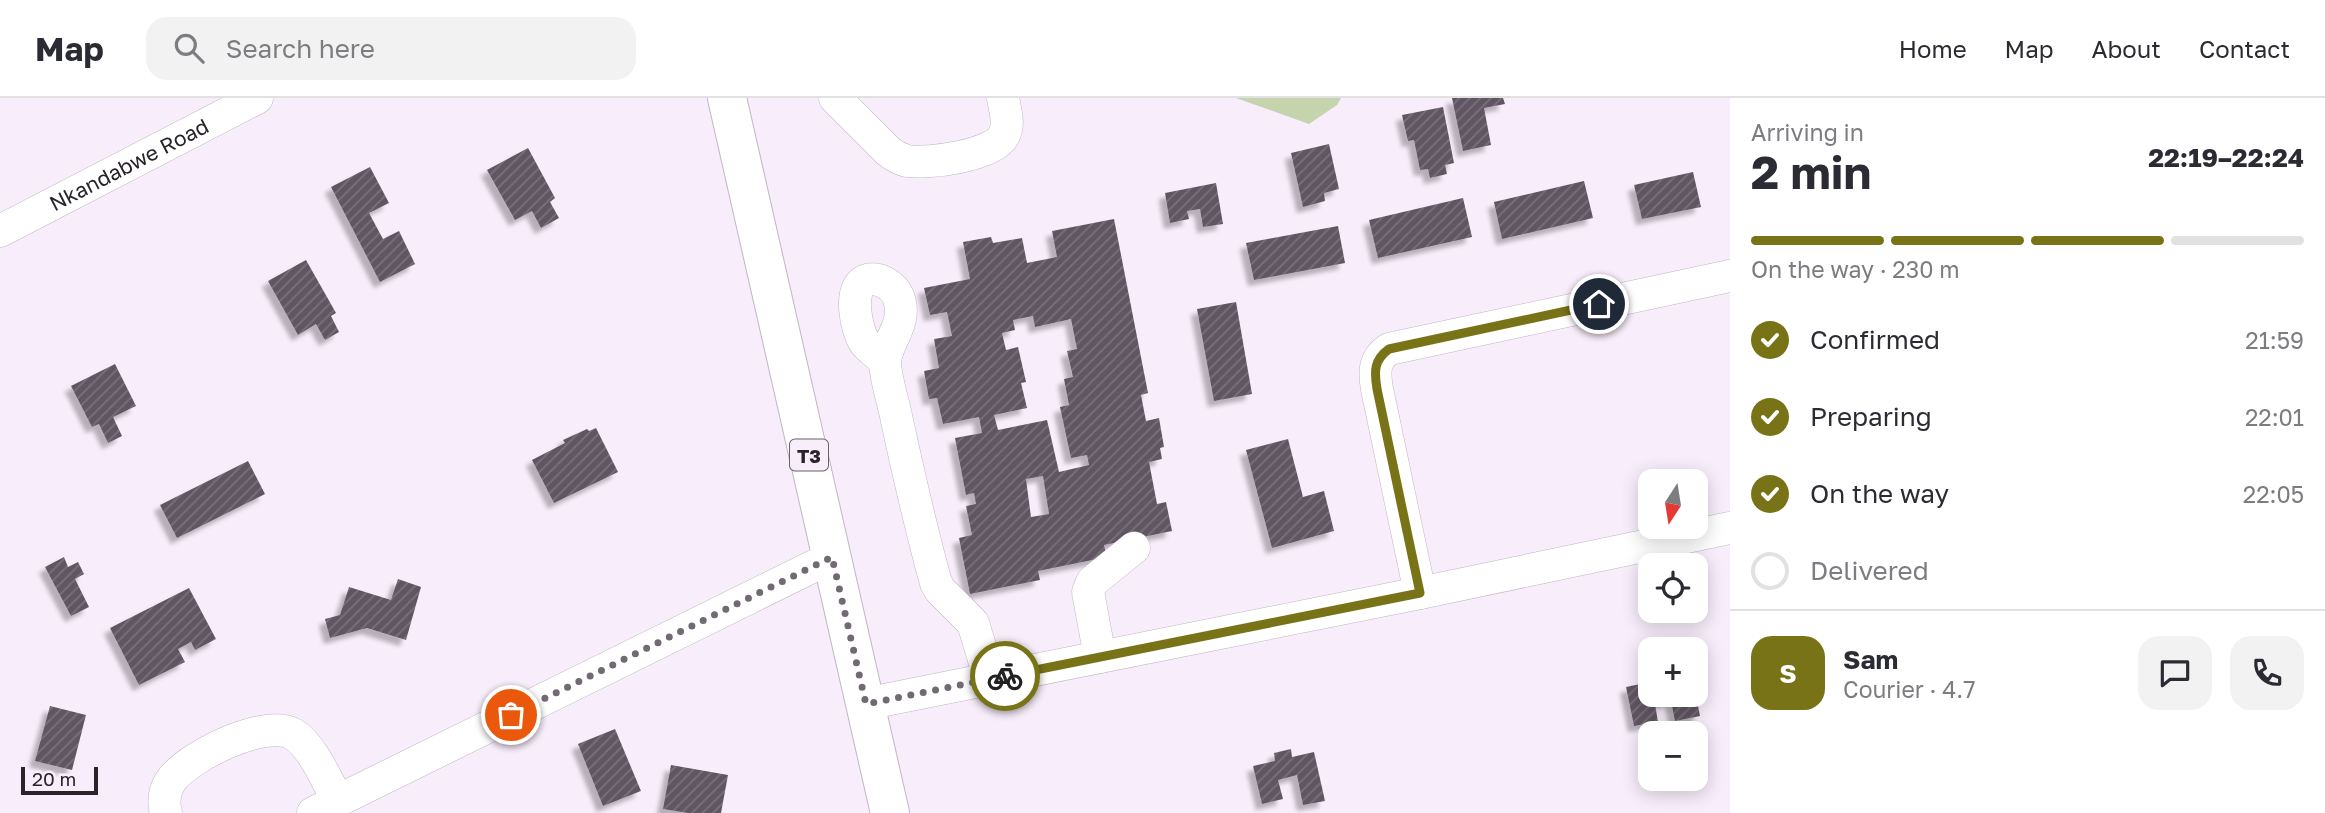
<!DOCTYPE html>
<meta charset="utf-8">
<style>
body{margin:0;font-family:"Golos Text",sans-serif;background:#f2f2f3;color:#2b2b33;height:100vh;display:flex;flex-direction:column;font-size:26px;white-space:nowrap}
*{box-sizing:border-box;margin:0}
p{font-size:23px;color:#7c7c81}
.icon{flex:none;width:38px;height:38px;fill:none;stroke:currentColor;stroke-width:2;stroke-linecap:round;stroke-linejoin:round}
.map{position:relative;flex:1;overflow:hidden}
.drawer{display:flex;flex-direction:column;background:#fff;width:595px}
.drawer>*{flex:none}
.needle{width:46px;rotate:192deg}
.tools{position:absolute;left:1638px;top:371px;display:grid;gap:14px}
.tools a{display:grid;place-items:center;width:70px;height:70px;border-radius:14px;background:#fff;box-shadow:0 4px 18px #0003;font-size:35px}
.scale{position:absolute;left:21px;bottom:18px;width:77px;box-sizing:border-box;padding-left:7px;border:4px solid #28242a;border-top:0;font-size:19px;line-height:24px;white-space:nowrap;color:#28242a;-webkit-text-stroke:5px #f8edfb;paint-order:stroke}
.pin{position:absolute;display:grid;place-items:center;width:60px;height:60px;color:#fff;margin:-30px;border:4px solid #fff;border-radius:50%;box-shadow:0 2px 7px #0007}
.courier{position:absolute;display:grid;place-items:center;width:70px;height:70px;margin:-35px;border:5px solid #787317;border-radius:50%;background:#fff;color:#222;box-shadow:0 2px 9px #0007}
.summary em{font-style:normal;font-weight:700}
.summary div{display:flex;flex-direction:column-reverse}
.summary{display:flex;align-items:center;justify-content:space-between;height:119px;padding:0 21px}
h1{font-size:46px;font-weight:700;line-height:52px}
.bar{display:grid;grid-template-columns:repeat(4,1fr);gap:10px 7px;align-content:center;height:84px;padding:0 21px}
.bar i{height:9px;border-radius:5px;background:#e1e1e2}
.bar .on{background:#787317}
.bar p{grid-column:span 4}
.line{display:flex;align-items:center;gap:18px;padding:0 21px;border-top:2px solid #e1e1e2}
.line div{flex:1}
.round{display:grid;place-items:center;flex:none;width:74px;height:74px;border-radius:21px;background:#f2f2f3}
ol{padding:0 21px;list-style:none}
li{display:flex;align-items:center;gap:21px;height:77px}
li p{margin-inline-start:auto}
li .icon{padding:7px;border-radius:50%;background:#787317;color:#fff;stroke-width:4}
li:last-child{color:#7c7c81}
li i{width:38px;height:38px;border:4px solid #e1e1e2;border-radius:50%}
header{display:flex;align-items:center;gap:42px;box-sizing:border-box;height:98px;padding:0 35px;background:#fff;border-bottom:2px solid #e1e1e2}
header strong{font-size:33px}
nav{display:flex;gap:38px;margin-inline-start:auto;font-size:24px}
.search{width:490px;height:63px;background:#f2f2f3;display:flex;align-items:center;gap:18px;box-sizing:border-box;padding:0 24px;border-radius:21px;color:#7c7c81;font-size:26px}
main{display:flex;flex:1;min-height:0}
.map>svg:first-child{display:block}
</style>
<header>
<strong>Map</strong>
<div class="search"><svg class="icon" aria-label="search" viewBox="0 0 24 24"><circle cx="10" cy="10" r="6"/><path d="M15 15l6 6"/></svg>Search here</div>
<nav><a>Home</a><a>Map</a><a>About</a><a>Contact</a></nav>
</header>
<main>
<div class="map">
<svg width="1730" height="715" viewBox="0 0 1730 715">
<defs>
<pattern id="building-hatch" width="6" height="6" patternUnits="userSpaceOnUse" patternTransform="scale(1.75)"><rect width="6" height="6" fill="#605763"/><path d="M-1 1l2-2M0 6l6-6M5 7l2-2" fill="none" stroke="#78707a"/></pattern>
<filter id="shadow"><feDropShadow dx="-6" dy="6" stdDeviation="2" flood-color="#0004"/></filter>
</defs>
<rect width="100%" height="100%" fill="#f8edfb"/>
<polygon fill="#c6d4ae" points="1236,0 1341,0 1337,7 1309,26"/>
<g fill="url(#building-hatch)" fill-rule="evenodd" filter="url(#shadow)">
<polygon points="1452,0 1503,0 1505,6 1484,10 1491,47 1463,53"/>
<polygon points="1443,9 1454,65 1445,67 1447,76 1430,80 1428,71 1420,72 1414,42 1408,43 1402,17"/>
<polygon points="1329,46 1339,91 1324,95 1325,103 1303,109 1291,55"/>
<polygon points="528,50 555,100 550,104 559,120 541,130 532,113 515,122 487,72"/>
<polygon points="370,69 389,105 369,115 383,141 399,133 415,166 380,184 331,89"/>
<polygon points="1693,74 1701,109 1642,121 1634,87"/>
<polygon points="1584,83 1593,120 1502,141 1494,104"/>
<polygon points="1216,85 1223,126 1203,129 1200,111 1187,113 1189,121 1170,125 1165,95"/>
<polygon points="1463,100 1472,139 1378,160 1369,122"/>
<path d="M1114,121L1148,295L1141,297L1146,323L1159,320L1164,349L1160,350L1162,361L1149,364L1157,406L1166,404L1172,433L1104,447L1107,459L1038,473L1040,482L970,496L959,440L972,437L966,408L976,406L974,395L966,397L955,340L982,335L979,319L943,326L937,300L929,301L924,273L939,270L934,241L952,238L947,214L930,217L924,190L970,181L963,144L991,139L993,145L1022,140L1027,165L1057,159L1052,133ZM1033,218L1035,229L1071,221L1077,251L1067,253L1073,279L1064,281L1069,307L1060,309L1071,360L1087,357L1089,367L1059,374L1047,322L998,332L994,317L1027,310L1021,285L1026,284L1018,249L1006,252L1002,235L1015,232L1013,222ZM1043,378L1049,416L1031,419L1026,381Z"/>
<polygon points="1338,128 1345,165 1254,182 1246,145"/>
<polygon points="306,162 336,215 331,218 339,234 325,242 316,226 298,237 268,183"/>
<polygon points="1236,204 1252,296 1214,303 1197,211"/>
<polygon points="115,266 136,308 113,319 122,338 108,345 99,326 92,329 71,288"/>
<polygon points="596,330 618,374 554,405 532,362 565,345 563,342 587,331 589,333"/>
<polygon points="1288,341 1303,399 1324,393 1334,433 1272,450 1246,352"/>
<polygon points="248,363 265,396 177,440 160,407"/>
<polygon points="64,459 68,469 78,464 84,476 75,481 89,509 71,518 45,469"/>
<polygon points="398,481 421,489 406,542 367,530 330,540 325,521 340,517 349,489 391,502"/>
<polygon points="189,490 216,541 195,552 191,544 178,551 185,564 139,587 110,530"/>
<polygon points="1650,584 1650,597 1696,597 1700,618 1675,623 1671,603 1655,606 1658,624 1634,628 1626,589"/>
<polygon points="50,608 86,617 72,672 35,663"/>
<polygon points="615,631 641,693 603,708 578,646"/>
<polygon points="1291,651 1292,659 1314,654 1325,703 1303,707 1297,677 1278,682 1283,701 1262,706 1253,668 1275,663 1274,655"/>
<polygon points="671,667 728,677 721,715 688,715 663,711"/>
</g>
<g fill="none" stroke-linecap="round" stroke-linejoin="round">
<defs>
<g id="minor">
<path d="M835,0L888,53C894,58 899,61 907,63C928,66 994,58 1004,37C1010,26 1005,12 1003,0"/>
<path id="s1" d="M0,133L257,0"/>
<path d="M885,263C879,257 871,252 865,245C856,232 847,188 867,182C879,179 893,187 898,198C909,226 885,244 885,265C886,284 894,305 897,323C909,378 921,431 936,485L940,492L973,525L990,581"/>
<path d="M1420,495L1377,291C1374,273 1374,261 1389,251L1730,178"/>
<polyline points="1100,559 1088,494 1092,484 1134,450"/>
<polyline points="865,606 1420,495 1730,430"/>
<path d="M166,715C163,704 164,694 170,684C186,659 265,620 293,636C312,647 327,683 338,703"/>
<polyline points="313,715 832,459"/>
</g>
<polyline id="highway" points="727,0 890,715"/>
</defs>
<use href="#minor" stroke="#c0b6c3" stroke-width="33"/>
<use href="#highway" stroke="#c0b6c3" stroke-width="40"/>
<use href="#minor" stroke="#fff" stroke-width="32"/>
<use href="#highway" stroke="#fff" stroke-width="38"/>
</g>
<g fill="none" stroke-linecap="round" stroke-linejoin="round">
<polyline stroke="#716a73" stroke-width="7" stroke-dasharray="0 12.6" points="511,617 832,459 866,606 1005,578"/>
<path stroke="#787317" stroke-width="9" d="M1005,578L1420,495L1377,291C1374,273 1374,262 1389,251L1599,206"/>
</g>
<g text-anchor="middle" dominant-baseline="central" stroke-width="7" stroke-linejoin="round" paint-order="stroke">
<rect fill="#f8edfb" stroke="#666069" stroke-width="2" x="790" y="341.5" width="38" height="31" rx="5"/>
<g font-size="19" font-weight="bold" fill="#28242a">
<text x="809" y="357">T3</text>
</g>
<g font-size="21" fill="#28242a" stroke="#f8edfb">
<text stroke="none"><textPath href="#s1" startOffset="145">Nkandabwe Road</textPath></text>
</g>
</g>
</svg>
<div class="tools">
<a><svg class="needle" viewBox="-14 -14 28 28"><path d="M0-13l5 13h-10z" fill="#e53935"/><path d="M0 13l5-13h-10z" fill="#7c7c81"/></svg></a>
<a><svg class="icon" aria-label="locate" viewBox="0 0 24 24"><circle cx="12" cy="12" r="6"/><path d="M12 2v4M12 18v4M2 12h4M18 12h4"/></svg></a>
<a>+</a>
<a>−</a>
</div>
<div class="scale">20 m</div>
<div class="pin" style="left:511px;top:617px;background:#ea580c"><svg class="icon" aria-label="bag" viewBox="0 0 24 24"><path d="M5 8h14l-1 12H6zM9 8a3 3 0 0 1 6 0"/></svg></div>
<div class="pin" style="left:1599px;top:206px;background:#1f2937"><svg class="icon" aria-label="home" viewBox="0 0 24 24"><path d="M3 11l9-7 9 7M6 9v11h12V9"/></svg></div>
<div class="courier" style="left:1005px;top:578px"><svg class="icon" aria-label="bike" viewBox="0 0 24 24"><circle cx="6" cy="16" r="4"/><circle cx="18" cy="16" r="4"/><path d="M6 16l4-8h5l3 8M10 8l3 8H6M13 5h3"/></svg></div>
</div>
<section class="drawer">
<div class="summary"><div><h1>2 min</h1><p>Arriving in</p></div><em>22:19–22:24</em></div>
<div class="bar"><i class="on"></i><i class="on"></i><i class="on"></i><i></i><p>On the way · 230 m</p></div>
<ol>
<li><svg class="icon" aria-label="check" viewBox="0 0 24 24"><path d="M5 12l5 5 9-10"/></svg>Confirmed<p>21:59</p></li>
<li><svg class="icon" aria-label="check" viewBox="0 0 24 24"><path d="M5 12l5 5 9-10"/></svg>Preparing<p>22:01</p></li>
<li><svg class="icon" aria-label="check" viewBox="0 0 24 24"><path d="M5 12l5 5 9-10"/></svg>On the way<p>22:05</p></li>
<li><i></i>Delivered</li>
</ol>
<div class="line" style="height:126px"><b class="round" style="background:#787317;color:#fff">S</b><div><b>Sam</b><p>Courier · 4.7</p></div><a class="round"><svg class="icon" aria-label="chat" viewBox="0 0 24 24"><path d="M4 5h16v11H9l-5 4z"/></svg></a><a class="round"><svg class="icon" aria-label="phone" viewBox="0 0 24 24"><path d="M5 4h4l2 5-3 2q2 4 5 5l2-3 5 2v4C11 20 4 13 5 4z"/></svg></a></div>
</section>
</main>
